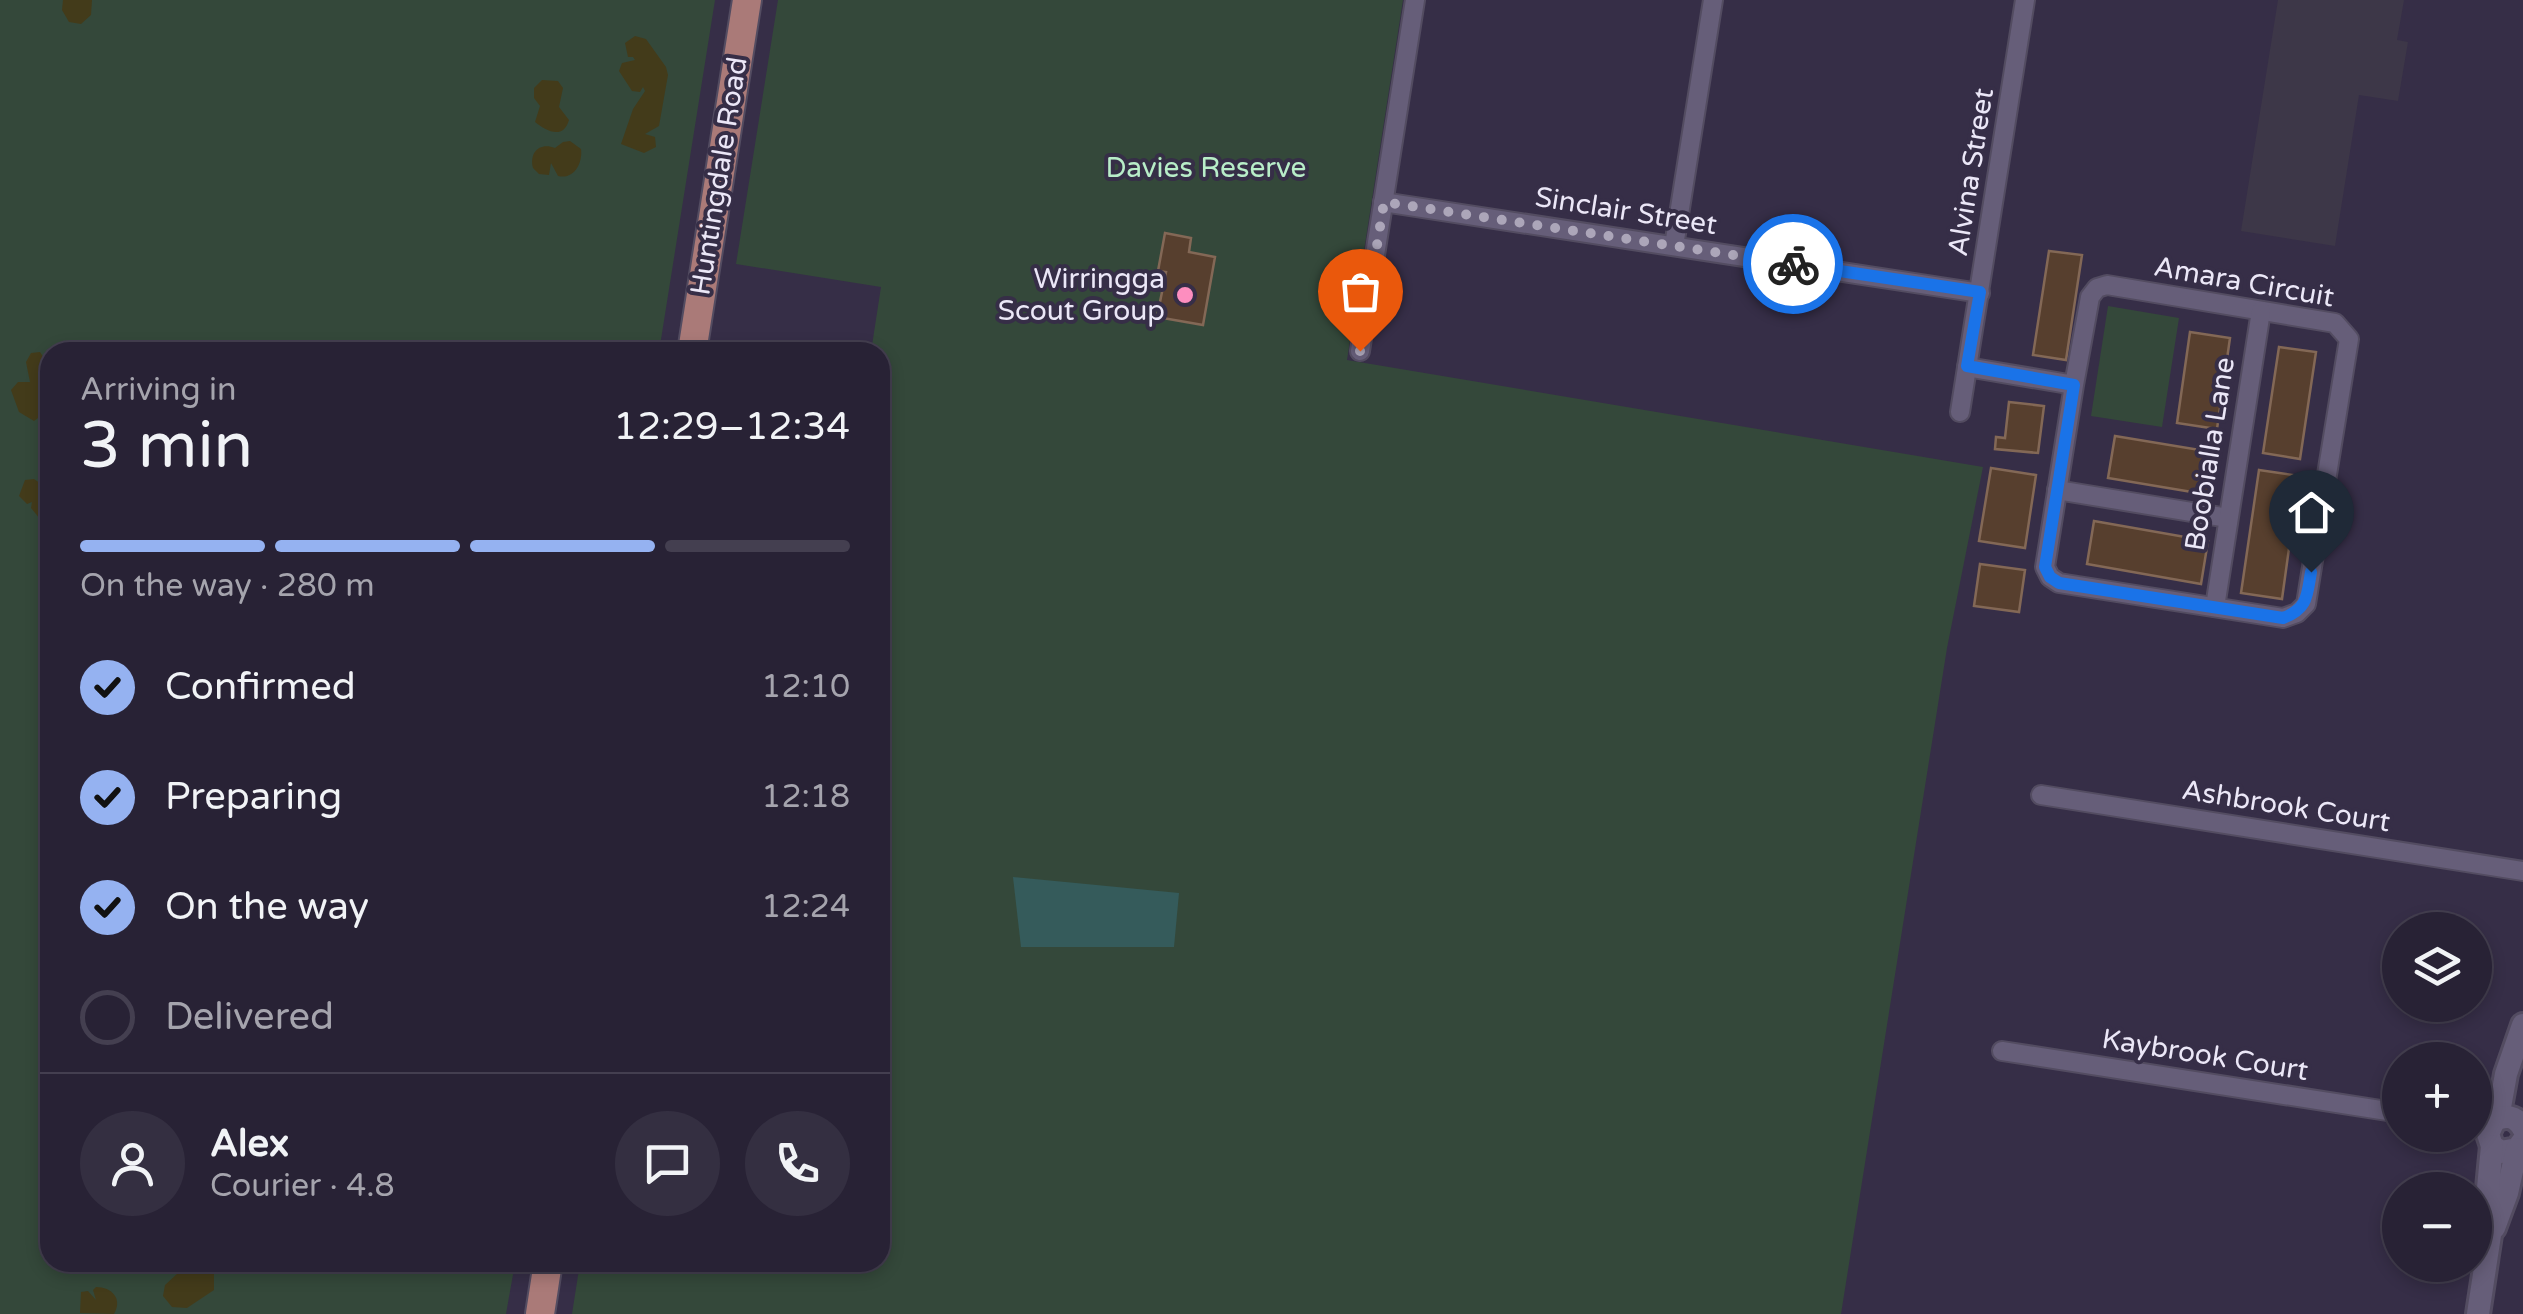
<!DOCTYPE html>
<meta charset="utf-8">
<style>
body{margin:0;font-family:"Varela Round",sans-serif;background:#342f41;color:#f1f3f6;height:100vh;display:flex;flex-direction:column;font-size:38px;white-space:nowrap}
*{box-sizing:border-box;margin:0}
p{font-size:32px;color:#a5a4ad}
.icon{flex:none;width:55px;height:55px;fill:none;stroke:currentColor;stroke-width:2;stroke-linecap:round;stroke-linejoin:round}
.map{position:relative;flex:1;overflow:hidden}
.details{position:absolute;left:40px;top:342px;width:850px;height:930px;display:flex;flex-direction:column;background:#282235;border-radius:30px;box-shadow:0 5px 15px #0003,0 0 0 2px #443f50}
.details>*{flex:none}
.buttons{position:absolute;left:2382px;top:912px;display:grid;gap:20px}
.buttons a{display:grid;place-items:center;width:110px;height:110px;border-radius:50%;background:#282235;box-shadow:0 5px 15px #0003,0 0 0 2px #443f50;font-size:50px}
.pin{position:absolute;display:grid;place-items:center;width:85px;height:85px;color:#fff;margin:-102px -42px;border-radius:50% 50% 50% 0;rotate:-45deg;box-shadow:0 0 10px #0007}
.pin .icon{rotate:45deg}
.courier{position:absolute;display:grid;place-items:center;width:100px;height:100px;margin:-50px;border:8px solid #1a73e8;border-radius:50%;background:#fff;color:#222;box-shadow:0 2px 12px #0007}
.headline em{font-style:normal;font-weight:600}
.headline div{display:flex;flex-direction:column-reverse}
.headline{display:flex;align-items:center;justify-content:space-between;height:170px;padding:0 40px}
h1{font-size:65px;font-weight:600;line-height:75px}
.bar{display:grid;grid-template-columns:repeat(4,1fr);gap:15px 10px;align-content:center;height:120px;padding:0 40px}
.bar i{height:12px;border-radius:8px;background:#443f50}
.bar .active{background:#95b2f1}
.bar p{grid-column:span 4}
.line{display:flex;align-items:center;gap:25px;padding:0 40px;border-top:2px solid #443f50}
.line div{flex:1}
.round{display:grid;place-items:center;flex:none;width:105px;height:105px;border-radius:52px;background:#342f41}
ol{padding:0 40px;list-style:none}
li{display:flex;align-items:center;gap:30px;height:110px}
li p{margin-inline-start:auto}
li .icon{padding:10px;border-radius:50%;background:#95b2f1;color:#111;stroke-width:4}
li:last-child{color:#a5a4ad}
li i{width:55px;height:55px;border:5px solid #443f50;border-radius:50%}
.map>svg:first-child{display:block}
</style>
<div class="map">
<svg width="2523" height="1314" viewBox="0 0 2523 1314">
<rect width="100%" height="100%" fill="#362e47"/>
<polygon fill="#3d3748" points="2278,0 2404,0 2397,40 2408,42 2398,101 2359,95 2335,246 2241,231"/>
<g fill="#34483a">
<polygon points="0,0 715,0 659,352 50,352 50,1262 515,1263 506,1314 0,1314"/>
<polygon points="778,0 1403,0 1347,360 1983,467 1947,648 1841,1314 572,1314 580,1263 880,1262 880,352 871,352 881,287 736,264"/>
<polygon points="2108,306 2179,318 2162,427 2091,416"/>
</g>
<g fill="#433b1a">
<polygon points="63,0 92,0 91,15 81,24 69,22 62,10"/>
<polygon points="635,36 646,39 666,67 668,75 659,126 645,134 655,137 656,147 644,153 621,144 633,109 645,91 643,87 640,92 632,91 619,71 622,63 635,60 633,57 628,57 625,43"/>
<path d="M542,80L558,81L563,88L559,107L569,120C563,141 545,130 535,122L540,106L534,98V88Z"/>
<path d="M570,141L581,149C583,163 574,180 558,176L551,163L549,175L539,174L533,168C529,152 540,142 555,148L563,142Z"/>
<polygon points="40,352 50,367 50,391 46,393 50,409 34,421 19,412 11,390 18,382 30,382 26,362 31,353"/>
<polygon points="34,479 47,488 44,497 50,493 50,518 40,519 31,508 32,502 27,504 19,496 25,480"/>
<polygon points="188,1263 214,1263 214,1290 187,1308 172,1307 163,1296 165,1285 178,1273 195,1272"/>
<path d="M96,1287C112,1287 123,1299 114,1314L80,1313L81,1292L88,1291L96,1300L93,1290Z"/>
</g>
<polygon fill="#355b5b" points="1013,877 1179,893 1174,947 1021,947"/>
<g fill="#573f2e" stroke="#836856" stroke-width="2.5">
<polygon points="1165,233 1191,238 1189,252 1215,257 1203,325 1157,317 1166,272 1158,271"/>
<polygon points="2049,251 2082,255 2066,360 2033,355"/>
<polygon points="2190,332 2230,338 2217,429 2177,423"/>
<polygon points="2279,347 2316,352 2300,459 2263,453"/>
<polygon points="2009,402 2044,406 2038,453 1995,449 1996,437 2005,438"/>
<polygon points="2115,436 2218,453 2210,495 2108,478"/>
<polygon points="1991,468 2036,475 2025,548 1979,541"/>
<polygon points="2259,470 2299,476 2282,599 2241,593"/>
<polygon points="2094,521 2208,541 2201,584 2087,564"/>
<polygon points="1980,564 2025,570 2019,612 1974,606"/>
</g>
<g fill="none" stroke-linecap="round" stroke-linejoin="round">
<defs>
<g id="minor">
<polyline points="1383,202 1980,293"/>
<polyline points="1674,246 1713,0"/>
<polyline points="1360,351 1415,0"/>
<polyline points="1967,367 2074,385 2045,567 2050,577 2059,583 2283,618 2297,613 2306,604 2349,339 2335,323 2107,285 2097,288 2090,297 2074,385"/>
<polyline points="1960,412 2025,0"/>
<polyline points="2057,490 2228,518"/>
<polyline points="2215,607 2261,311"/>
<polyline points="2041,795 2523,871"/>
<polyline points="2002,1051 2400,1113"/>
</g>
<g id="tertiary">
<polyline points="2498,1118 2506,1074 2523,1025"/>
<path d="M2523,1128C2516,1116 2505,1114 2494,1121L2488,1134L2492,1146L2501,1152L2517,1149L2523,1141"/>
<polyline points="2494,1228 2507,1193 2517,1149"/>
<polyline points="2478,1314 2490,1235 2488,1188 2492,1146"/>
</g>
<g id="primary">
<polyline points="692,352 747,0"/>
<polyline points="540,1314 548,1262"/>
</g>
</defs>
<use href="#minor" stroke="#534c61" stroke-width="22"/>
<use href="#tertiary" stroke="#534c61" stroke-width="28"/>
<use href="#primary" stroke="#534c61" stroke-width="32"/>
<use href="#minor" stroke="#665e79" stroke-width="18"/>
<use href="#tertiary" stroke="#665e79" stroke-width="22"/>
<use href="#primary" stroke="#aa7a78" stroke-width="28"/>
</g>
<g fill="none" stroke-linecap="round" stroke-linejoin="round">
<polyline stroke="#aca6b9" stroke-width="10" stroke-dasharray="0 18" points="1360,351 1384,202 1793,264"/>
<path stroke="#1a73e8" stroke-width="12" d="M1793,264L1980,292L1967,366L2074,385L2045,567L2050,577L2059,583L2283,618C2308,609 2307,595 2311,572"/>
</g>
<circle fill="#fd8ebf" stroke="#362e47" stroke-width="4" cx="1185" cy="295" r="10"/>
<g text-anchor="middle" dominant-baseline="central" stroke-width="8" stroke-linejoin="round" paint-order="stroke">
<g font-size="28" fill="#b8edc8" stroke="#362e47">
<text x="1206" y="168">Davies Reserve</text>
</g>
<g font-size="28" fill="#ebe7f7" stroke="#362e47">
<text transform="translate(1971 172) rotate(-81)">Alvina Street</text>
<text transform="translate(719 176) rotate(-81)">Huntingdale Road</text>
<text transform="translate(1626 211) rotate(9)">Sinclair Street</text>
<text transform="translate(2244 282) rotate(10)">Amara Circuit</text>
<text transform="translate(2210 454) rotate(-81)">Boobialla Lane</text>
<text transform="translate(2286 806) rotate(9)">Ashbrook Court</text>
<text transform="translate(2205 1055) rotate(9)">Kaybrook Court</text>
</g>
<g font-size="28" fill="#ebe7f7" stroke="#362e47" text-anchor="end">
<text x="1165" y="279">Wirringga<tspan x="1165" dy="32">Scout Group</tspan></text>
</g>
</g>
</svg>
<div class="buttons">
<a><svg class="icon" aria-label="layers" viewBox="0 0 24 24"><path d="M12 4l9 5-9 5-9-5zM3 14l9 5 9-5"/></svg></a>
<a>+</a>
<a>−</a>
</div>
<div class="pin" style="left:1360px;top:351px;background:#ea580c"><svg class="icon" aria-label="bag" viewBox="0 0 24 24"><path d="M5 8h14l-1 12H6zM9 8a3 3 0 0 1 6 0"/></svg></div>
<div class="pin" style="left:2311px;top:572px;background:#1f2937"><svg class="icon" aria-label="home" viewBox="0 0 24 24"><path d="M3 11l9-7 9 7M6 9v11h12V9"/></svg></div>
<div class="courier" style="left:1793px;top:264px"><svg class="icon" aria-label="bike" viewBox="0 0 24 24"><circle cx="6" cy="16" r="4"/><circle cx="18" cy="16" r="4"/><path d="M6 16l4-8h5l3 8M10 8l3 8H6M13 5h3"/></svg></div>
<section class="details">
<div class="headline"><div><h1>3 min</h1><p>Arriving in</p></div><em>12:29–12:34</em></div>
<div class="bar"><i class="active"></i><i class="active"></i><i class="active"></i><i></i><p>On the way · 280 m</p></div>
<ol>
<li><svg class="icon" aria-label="check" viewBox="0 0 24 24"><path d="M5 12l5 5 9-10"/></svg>Confirmed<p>12:10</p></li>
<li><svg class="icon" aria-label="check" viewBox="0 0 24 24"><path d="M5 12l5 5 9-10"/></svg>Preparing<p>12:18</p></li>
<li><svg class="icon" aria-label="check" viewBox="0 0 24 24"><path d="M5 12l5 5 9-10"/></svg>On the way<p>12:24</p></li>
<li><i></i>Delivered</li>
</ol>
<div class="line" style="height:180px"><a class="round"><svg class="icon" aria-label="person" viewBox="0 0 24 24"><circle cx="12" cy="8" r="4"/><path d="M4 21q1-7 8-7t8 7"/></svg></a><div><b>Alex</b><p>Courier · 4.8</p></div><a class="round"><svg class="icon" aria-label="chat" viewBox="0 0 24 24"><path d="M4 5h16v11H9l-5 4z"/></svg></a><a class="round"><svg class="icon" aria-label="phone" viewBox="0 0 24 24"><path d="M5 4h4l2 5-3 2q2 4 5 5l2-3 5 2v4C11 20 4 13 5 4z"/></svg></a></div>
</section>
</div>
